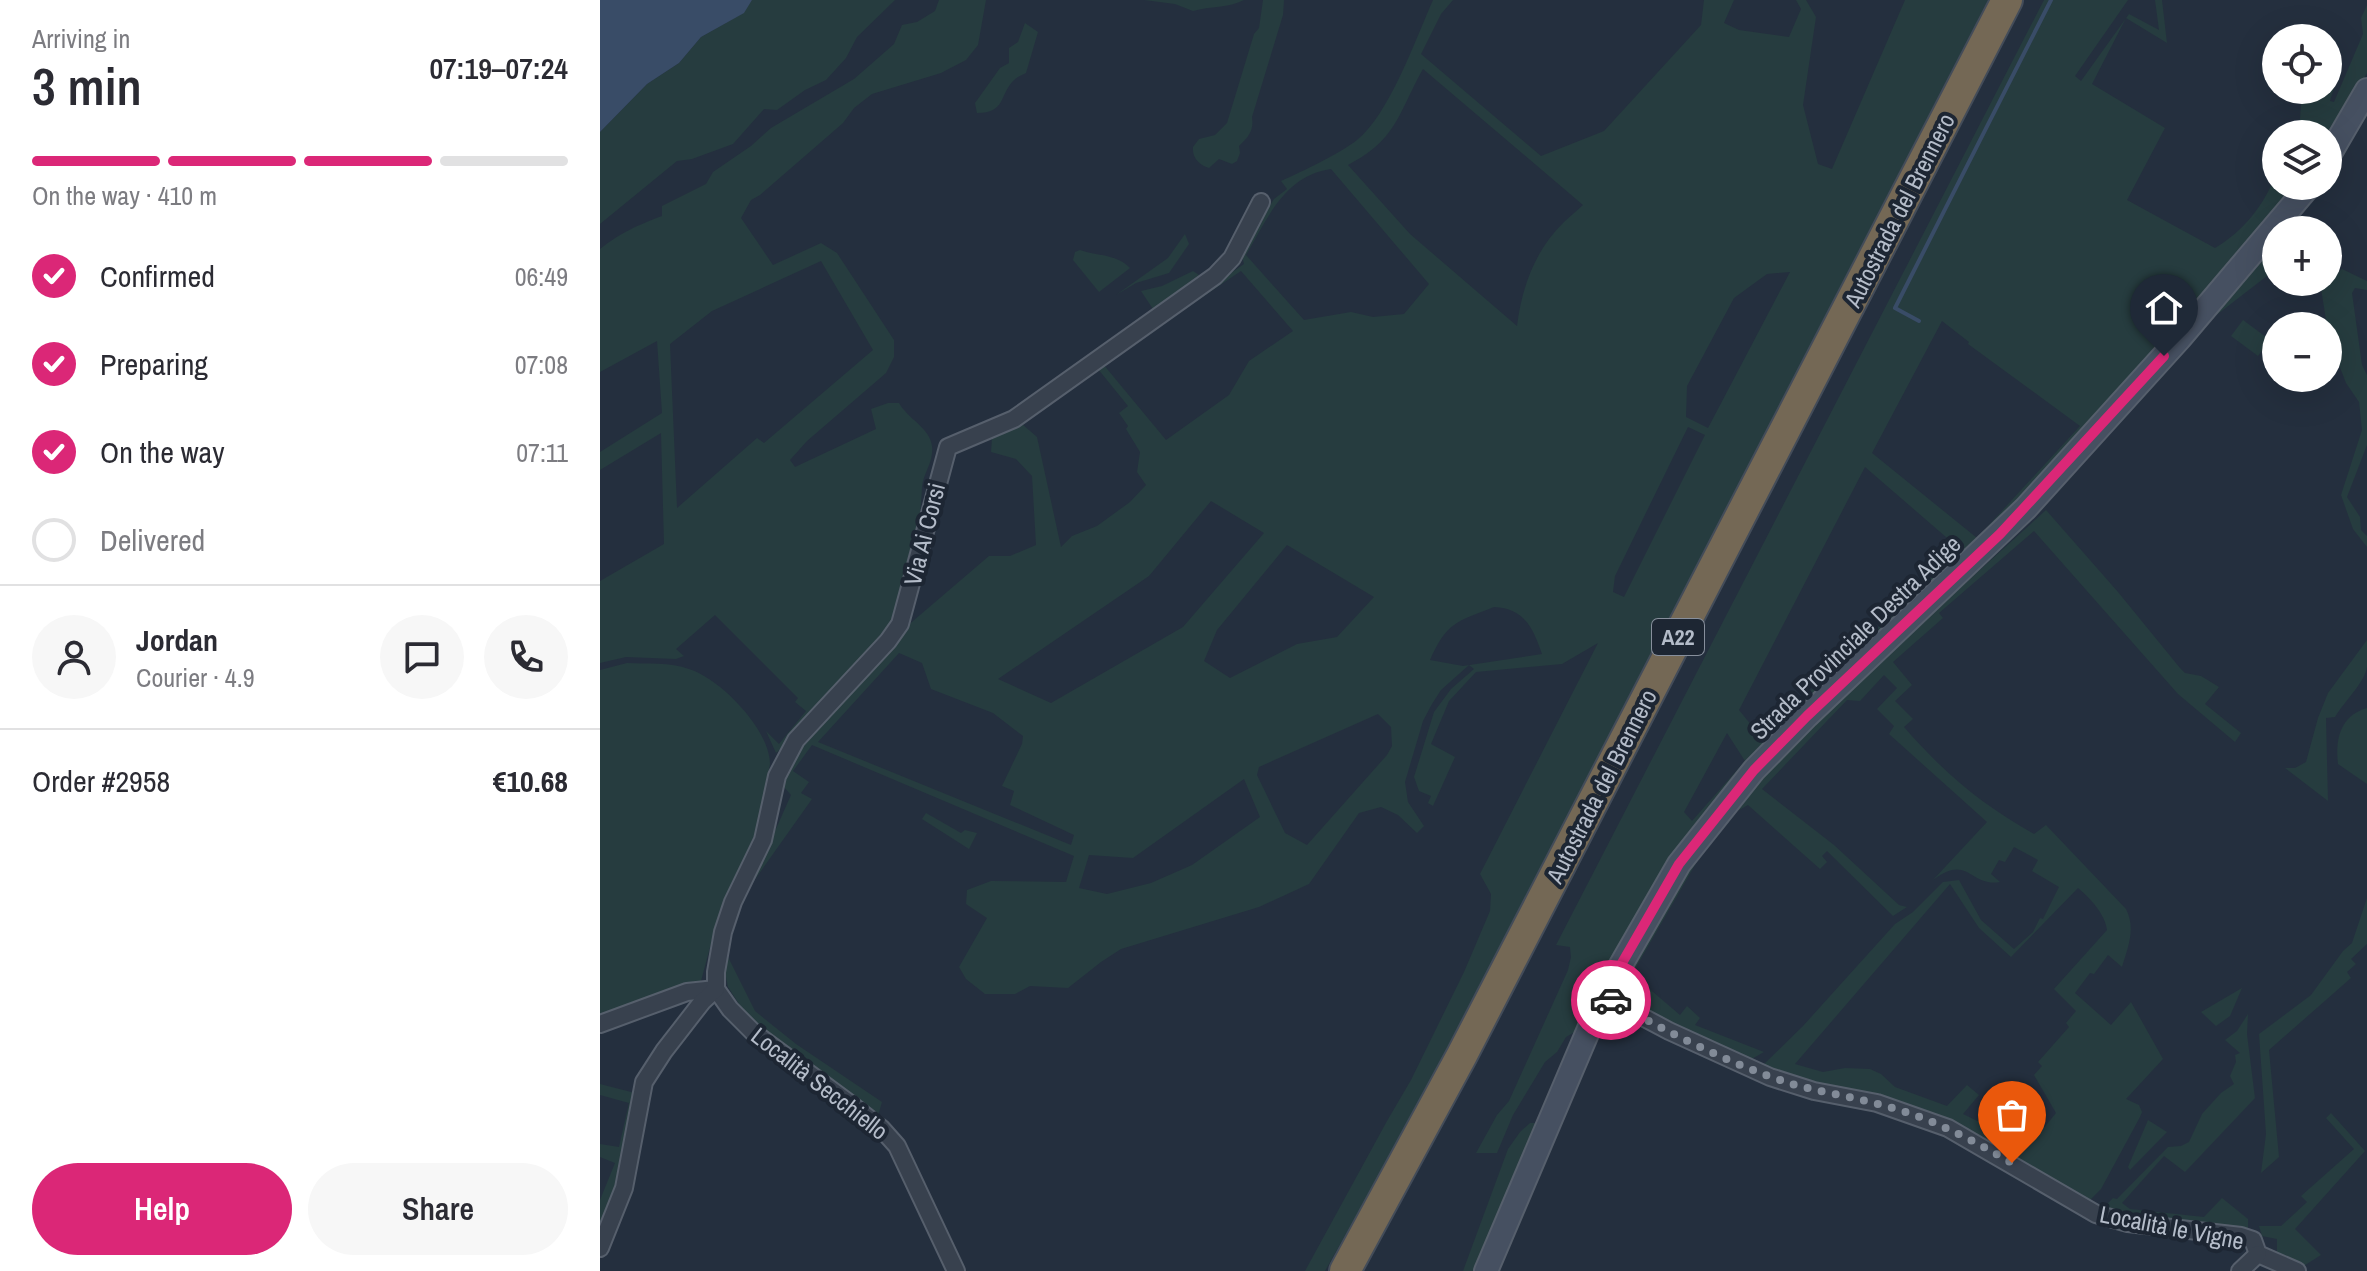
<!DOCTYPE html>
<meta charset="utf-8">
<style>
body{margin:0;font-family:"Archivo Narrow",sans-serif;background:#f7f7f7;color:#2b2b33;height:100vh;display:flex;flex-direction:column;font-size:30px;white-space:nowrap}
*{box-sizing:border-box;margin:0}
p{font-size:26px;color:#7c7c81}
.icon{flex:none;width:44px;height:44px;fill:none;stroke:currentColor;stroke-width:2;stroke-linecap:round;stroke-linejoin:round}
.map{position:relative;flex:1;overflow:hidden}
.panel{display:flex;flex-direction:column;background:#fff;width:600px}
.panel>*{flex:none}
.tools{position:absolute;left:1662px;top:24px;display:grid;gap:16px}
.tools a{display:grid;place-items:center;width:80px;height:80px;border-radius:50%;background:#fff;box-shadow:0 8px 32px #0002;font-size:40px}
.pin{position:absolute;display:grid;place-items:center;width:68px;height:68px;color:#fff;margin:-82px -34px;border-radius:50% 50% 50% 0;rotate:-45deg;box-shadow:0 0 8px #0007}
.pin .icon{rotate:45deg}
.courier{position:absolute;display:grid;place-items:center;width:80px;height:80px;margin:-40px;border:6px solid #db2777;border-radius:50%;background:#fff;color:#222;box-shadow:0 2px 10px #0007}
.overview em{font-style:normal;font-weight:600}
.overview div{display:flex;flex-direction:column-reverse}
.overview{display:flex;align-items:center;justify-content:space-between;height:136px;padding:0 32px}
h1{font-size:52px;font-weight:600;line-height:60px}
.bar{display:grid;grid-template-columns:repeat(4,1fr);gap:12px 8px;align-content:center;height:96px;padding:0 32px}
.bar i{height:10px;border-radius:6px;background:#e1e1e2}
.bar .on{background:#db2777}
.bar p{grid-column:span 4}
.line{display:flex;align-items:center;gap:20px;padding:0 32px;border-top:2px solid #e1e1e2}
.line div{flex:1}
.round{display:grid;place-items:center;flex:none;width:84px;height:84px;border-radius:42px;background:#f7f7f7}
ol{padding:0 32px;list-style:none}
li{display:flex;align-items:center;gap:24px;height:88px}
li p{margin-inline-start:auto}
li .icon{padding:8px;border-radius:50%;background:#db2777;color:#fff;stroke-width:4}
li:last-child{color:#7c7c81}
li i{width:44px;height:44px;border:4px solid #e1e1e2;border-radius:50%}
.button{display:flex;gap:16px;margin-top:auto;padding:16px 32px}
.button a{flex:1;height:92px;border-radius:48px;background:#db2777;color:#fff;font-size:32px;font-weight:600;line-height:92px;text-align:center}
.button a+a{background:#f7f7f7;color:#2b2b33}
main{display:flex;flex:1;min-height:0}
.map>svg:first-child{display:block}
</style>
<main>
<section class="panel">
<div class="overview"><div><h1>3 min</h1><p>Arriving in</p></div><em>07:19–07:24</em></div>
<div class="bar"><i class="on"></i><i class="on"></i><i class="on"></i><i></i><p>On the way · 410 m</p></div>
<ol>
<li><svg class="icon" aria-label="check" viewBox="0 0 24 24"><path d="M5 12l5 5 9-10"/></svg>Confirmed<p>06:49</p></li>
<li><svg class="icon" aria-label="check" viewBox="0 0 24 24"><path d="M5 12l5 5 9-10"/></svg>Preparing<p>07:08</p></li>
<li><svg class="icon" aria-label="check" viewBox="0 0 24 24"><path d="M5 12l5 5 9-10"/></svg>On the way<p>07:11</p></li>
<li><i></i>Delivered</li>
</ol>
<div class="line" style="height:144px"><a class="round"><svg class="icon" aria-label="person" viewBox="0 0 24 24"><circle cx="12" cy="8" r="4"/><path d="M4 21q1-7 8-7t8 7"/></svg></a><div><b>Jordan</b><p>Courier · 4.9</p></div><a class="round"><svg class="icon" aria-label="chat" viewBox="0 0 24 24"><path d="M4 5h16v11H9l-5 4z"/></svg></a><a class="round"><svg class="icon" aria-label="phone" viewBox="0 0 24 24"><path d="M5 4h4l2 5-3 2q2 4 5 5l2-3 5 2v4C11 20 4 13 5 4z"/></svg></a></div>
<div class="line" style="height:104px"><div>Order #2958</div><b>€10.68</b></div>
<div class="button"><a>Help</a><a>Share</a></div>
</section>
<div class="map">
<svg width="1767" height="1271" viewBox="0 0 1767 1271">
<rect width="100%" height="100%" fill="#242f3e"/>
<g fill="#263c3f" fill-rule="evenodd">
<polygon points="152,0 295,0 257,37 246,58 226,80 205,90 177,110 164,109 133,144 92,159 77,161 0,224 0,132 47,84 79,63 101,37 143,13"/>
<path d="M339,0H386L378,45L366,60L341,73L272,94L254,108L243,123L160,195L151,200L141,218L173,265L221,243L237,253L294,340V357L286,373L207,441L190,460L195,467L276,429L271,409L288,403H299C308,419 330,428 332,446C334,462 323,473 322,487C320,527 312,582 292,618C275,650 245,676 221,702C205,718 193,739 176,753L166,731L179,744L206,711L195,702L198,698L115,615L76,649L84,656L76,659L26,657L0,663V581L64,544L61,433L0,470V452L62,413L57,341L0,372V249C22,232 36,226 62,216V206L106,184L113,172L151,146L171,128L254,79L294,44L302,25L317,22L335,11ZM221,261L273,350L164,443L157,438L77,508L70,344L112,311Z"/>
<path d="M544,0H644C629,8 610,6 593,11L575,4Z"/>
<path d="M663,0H684L683,15L652,117C654,130 649,137 639,146L640,153L637,161L632,164L619,159L609,168C599,165 592,158 593,147L599,139L615,135L627,123L654,34L659,28Z"/>
<path d="M833,0H853L841,14L821,54L941,156L1004,131L1101,25L1104,0H1134L1124,23L1139,30L1189,37L1201,9L1196,0H1206L1216,17L1203,105L1218,164L1232,169L1305,0H1388L826,1092L725,1271H705L787,1121L811,1080L864,972L890,911L891,894L880,874L998,643L962,664L876,672L849,701L831,744L855,757L833,806L828,803L831,796L819,791L814,777L834,712L851,689L874,669L869,665L841,690L832,704L823,721L805,782L808,802L824,826L817,833L798,815L781,807L759,813L709,884L659,907L521,949L501,962L468,988L430,986L415,994H385L366,979L359,967L387,918L366,904L367,890L391,881L466,882L474,856L212,745L193,771L209,782L201,793L212,799L151,885L191,795L184,787L181,778L203,741L273,670L296,645L306,627L389,556H410L436,545L432,476L416,459L391,452L392,438L422,424L437,437L461,547L472,536L497,526L530,502L546,485L537,472L540,452L526,429L528,426L519,413L528,406L498,369L501,362L644,264L641,252L674,199L687,189L681,181C703,171 739,154 757,140C789,115 816,38 833,0ZM823,69L983,205C977,211 970,216 964,222C935,250 922,287 917,326L810,234L748,165C798,139 798,113 823,69ZM731,169L829,284L804,314L773,317L751,312L704,320L646,255C668,218 684,176 731,169ZM641,271L693,331L649,361L629,395L566,440L503,364ZM1190,272L1108,428L1086,417L1087,386L1134,298L1167,274ZM1088,427L1105,435L1024,597L1013,592L1015,576ZM611,501L664,533L583,627L451,703L398,679L549,576ZM687,545L774,597L737,637L697,644L630,678L604,661L617,630ZM894,607C924,608 933,628 942,654L863,666L830,660C847,622 856,622 894,607ZM299,653L322,663L331,689L393,713L423,736L422,744L402,786L414,791L410,805L474,835L471,845L218,742ZM778,714L791,727L792,746L787,755L707,845L685,833L657,775L659,767ZM644,779L660,817L592,865L551,883L507,894L479,888L489,855L533,858Z"/>
<path d="M1444,0H1528L1475,76L1481,81L1529,14L1559,30L1555,0H1562L1567,43L1526,18L1492,84L1565,128L1527,200L1615,248C1644,231 1663,206 1676,175V186H1699L1381,545L1149,763L980,1029L966,1037L957,1052L945,1062L913,1115L897,1153H876L897,1115L909,1101L968,970L971,957L970,947L956,945ZM1342,321L1369,342L1368,344L1480,426L1377,538L1272,453ZM1265,467L1361,550L1161,737L1139,710ZM1127,733L1145,761L1092,821L1084,812Z"/>
<polygon points="1767,5 1767,73 1728,144 1728,134 1693,134 1700,119 1702,90 1728,90 1728,54 1742,62 1730,101 1734,102 1763,34 1761,18"/>
<path d="M425,23L438,32L426,73C422,75 417,77 414,80C399,95 406,113 377,113L375,103L400,68L409,63V48L418,42Z"/>
<polygon points="585,234 589,244 569,273 536,283 516,295 568,258"/>
<polygon points="1676,244 1676,269 1610,320 1669,248"/>
<path d="M480,250C497,256 517,254 530,268L499,292L473,260L475,252Z"/>
<polygon points="1742,269 1767,281 1767,290 1755,288 1752,293 1762,365 1767,375 1767,445 1747,497 1760,517 1761,530 1767,536 1767,547 1753,529 1741,495 1762,430 1759,402 1746,383 1729,339 1720,282 1728,282 1728,276 1733,277"/>
<polygon points="593,271 599,275 553,309 541,291 562,286"/>
<polygon points="1643,320 1670,340 1658,356 1631,336"/>
<path d="M1446,510L1518,592L1580,668L1585,673L1601,676L1619,687L1605,704L1641,733L1635,742L1578,694L1434,531L1339,613L1343,618L1293,662L1312,685L1295,701L1313,719L1304,727C1344,773 1381,804 1434,834L1446,825L1526,909C1536,929 1528,947 1522,967L1508,955L1494,974L1490,973L1475,993L1511,1025L1531,1002L1563,1059L1526,1099L1539,1105L1542,1112L1540,1117L1501,1189L1486,1204L1424,1164L1162,1066L1203,1026L1295,924L1313,912L1343,882L1359,880L1381,920L1414,949L1433,932L1440,918L1443,919L1459,887L1432,871L1438,860L1414,847L1405,862L1399,860L1391,874L1400,882C1369,887 1369,853 1333,880L1387,822L1289,734L1294,726L1277,709L1297,688L1284,675L1260,701L1247,700L1162,789L1234,845L1299,905L1307,907L1293,916L1227,851L1222,856L1227,862L1220,869L1148,805L1132,814L1099,858L1032,974L1080,1015L1087,1006L1100,1018L1095,1025L1164,1052L1150,1060L1026,1004L1016,994L1084,869L1149,786L1275,665ZM1350,884L1379,928L1411,957L1478,888C1490,898 1505,914 1507,930L1454,989L1476,1011L1466,1023L1469,1027L1438,1062L1442,1066L1434,1075L1456,1113L1429,1146L1363,1114L1379,1095L1367,1085L1347,1106L1295,1087L1281,1074L1270,1069L1245,1068L1223,1072L1195,1064Z"/>
<path d="M1767,640C1767,649 1767,658 1767,667C1765,682 1744,702 1735,717L1726,718L1728,801L1685,768H1695L1706,762L1718,718L1728,693Z"/>
<path d="M27,663C47,664 70,662 89,669C121,679 170,730 170,764L157,834L120,910L101,981L0,1019V670Z"/>
<path d="M1767,708V784L1738,764C1735,739 1740,716 1767,708Z"/>
<polygon points="326,813 361,833 365,830 377,833 369,849 322,819"/>
<polygon points="1767,898 1767,944 1751,959 1756,964 1747,972 1751,978 1669,1050 1679,1157 1661,1173 1666,1134 1659,1034 1711,995 1743,951 1752,943"/>
<polygon points="126,953 155,1011 196,1044 282,1102 278,1116 148,1018 128,987 124,967"/>
<polygon points="1642,988 1630,1016 1616,1026 1601,1012"/>
<polygon points="1648,1014 1647,1034 1655,1098 1585,1172 1564,1156 1522,1203 1530,1209 1604,1217 1622,1198 1648,1219 1648,1229 1544,1220 1506,1211 1507,1204 1513,1198 1517,1199 1568,1147 1581,1146 1589,1142 1602,1114 1621,1093 1634,1084 1630,1076 1636,1062 1635,1055 1640,1053 1625,1040 1637,1031"/>
<polygon points="0,1084 35,1093 24,1166 0,1231 0,1200 15,1163 0,1157 0,1144 19,1147 29,1103 0,1095"/>
<polygon points="1731,1113 1765,1151 1695,1229 1721,1255 1702,1267 1677,1255 1677,1239 1662,1236 1659,1226 1681,1226 1707,1202 1701,1196 1754,1149 1726,1118"/>
<polygon points="1548,1120 1567,1132 1530,1170 1528,1167"/>
<polygon points="930,1123 940,1123 878,1271 863,1271 908,1149 920,1132"/>
</g>
<polygon fill="#394c67" points="0,0 152,0 144,13 101,37 79,63 47,84 0,132"/>
<g fill="none" stroke-linecap="round" stroke-linejoin="round">
<polyline stroke="#394c67" stroke-width="4" points="1319,321 1295,308 1451,0"/>
<defs>
<g id="street">
<polyline points="116,989 130,1009 153,1032 253,1106 281,1128 297,1146 356,1271"/>
<polyline points="1003,996 1069,1031 1170,1077 1214,1091 1277,1103 1348,1128 1496,1214 1528,1223 1641,1236 1653,1240 1658,1254 1697,1271"/>
<polyline points="0,1024 87,992 116,989"/>
<polyline points="0,1248 24,1188 44,1082 64,1051 102,1002 116,989 116,972 123,932 133,902 163,840 177,776 196,740 288,641 300,624 348,447 414,419 615,276 632,258 661,202"/>
<polyline points="1640,1271 1658,1254"/>
</g>
<g id="secondary">
<polyline points="1728,157 1767,90"/>
<polyline points="886,1271 1003,996 1079,864 1154,770 1207,716 1426,508 1580,338 1709,186"/>
</g>
<polyline id="highway" points="745,1271 862,1055 1407,0"/>
</defs>
<use href="#street" stroke="#565f6c" stroke-width="20"/>
<use href="#secondary" stroke="#565f6c" stroke-width="26"/>
<use href="#highway" stroke="#434c59" stroke-width="34"/>
<use href="#street" stroke="#38414e" stroke-width="16"/>
<use href="#secondary" stroke="#465061" stroke-width="22"/>
<use href="#highway" stroke="#746855" stroke-width="30"/>
</g>
<g fill="none" stroke-linecap="round" stroke-linejoin="round">
<path stroke="#828b98" stroke-width="8" stroke-dasharray="0 14.4" d="M1011,1000C1063,1030 1132,1065 1189,1083C1218,1092 1249,1096 1278,1104C1327,1116 1369,1138 1412,1163"/>
<polyline stroke="#db2777" stroke-width="10" points="1011,1000 1003,996 1079,864 1154,770 1207,716 1400,534 1564,356"/>
</g>
<g text-anchor="middle" dominant-baseline="central" stroke-width="8" stroke-linejoin="round" paint-order="stroke">
<rect fill="#1d2633" stroke="#878f9c" stroke-width="2" x="1052" y="619" width="52" height="36" rx="6"/>
<g font-size="22" font-weight="bold" fill="#b4bcc9">
<text x="1078" y="637">A22</text>
</g>
<g font-size="24" fill="#b4bcc9" stroke="#1d2633">
<text transform="translate(1299 210) rotate(-63)">Autostrada del Brennero</text>
<text transform="translate(324 534) rotate(-76)">Via Ai Corsi</text>
<text transform="translate(1255 637) rotate(-44)">Strada Provinciale Destra Adige</text>
<text transform="translate(1001 786) rotate(-63)">Autostrada del Brennero</text>
<text transform="translate(220 1083) rotate(38)">Località Secchiello</text>
<text transform="translate(1572 1227) rotate(11)">Località le Vigne</text>
</g>
</g>
</svg>
<div class="tools">
<a><svg class="icon" aria-label="locate" viewBox="0 0 24 24"><circle cx="12" cy="12" r="6"/><path d="M12 2v4M12 18v4M2 12h4M18 12h4"/></svg></a>
<a><svg class="icon" aria-label="layers" viewBox="0 0 24 24"><path d="M12 4l9 5-9 5-9-5zM3 14l9 5 9-5"/></svg></a>
<a>+</a>
<a>−</a>
</div>
<div class="pin" style="left:1412px;top:1163px;background:#ea580c"><svg class="icon" aria-label="bag" viewBox="0 0 24 24"><path d="M5 8h14l-1 12H6zM9 8a3 3 0 0 1 6 0"/></svg></div>
<div class="pin" style="left:1564px;top:356px;background:#1f2937"><svg class="icon" aria-label="home" viewBox="0 0 24 24"><path d="M3 11l9-7 9 7M6 9v11h12V9"/></svg></div>
<div class="courier" style="left:1011px;top:1000px"><svg class="icon" aria-label="car" viewBox="0 0 24 24"><path d="M5 17H2v-5l4-1 3-4h7l3 4 3 1v5h-3M9 17h6M6 11h13"/><circle cx="7" cy="17" r="2"/><circle cx="17" cy="17" r="2"/></svg></div>
</div>
</main>
